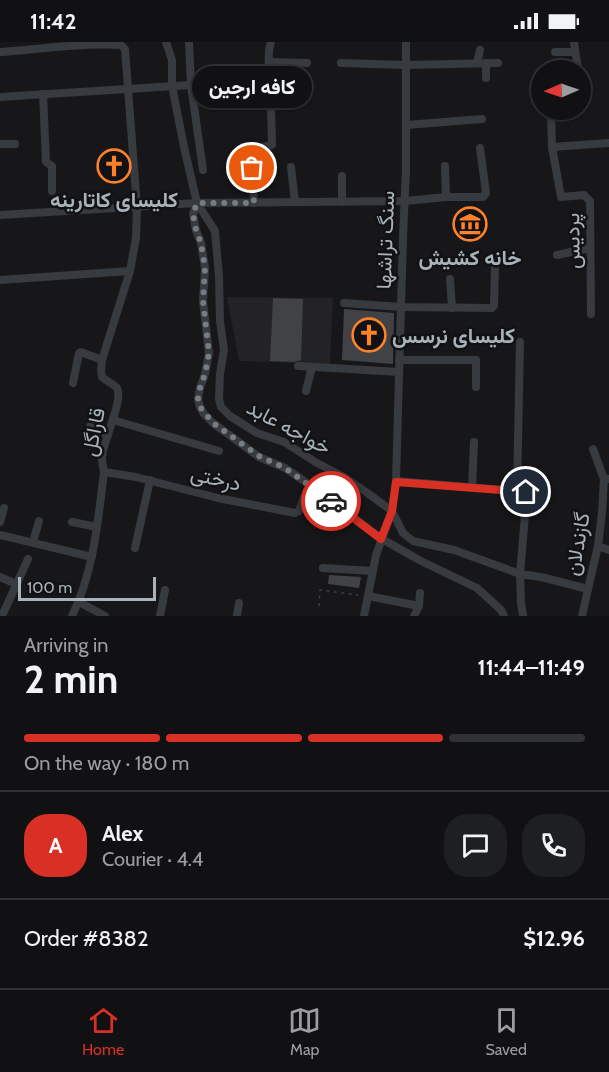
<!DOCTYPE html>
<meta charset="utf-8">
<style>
body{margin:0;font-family:Cabin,Vazirmatn,sans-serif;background:#1e1f21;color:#f1f3f6;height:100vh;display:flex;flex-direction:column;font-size:22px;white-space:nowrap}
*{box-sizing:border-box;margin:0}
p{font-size:20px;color:#9c9da0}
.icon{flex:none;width:33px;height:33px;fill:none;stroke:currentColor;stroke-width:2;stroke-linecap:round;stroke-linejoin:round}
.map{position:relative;height:574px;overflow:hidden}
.drawer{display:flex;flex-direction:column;background:#111113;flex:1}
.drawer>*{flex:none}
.needle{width:39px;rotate:268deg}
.buttons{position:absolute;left:531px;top:18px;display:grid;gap:12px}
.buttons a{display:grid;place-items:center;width:60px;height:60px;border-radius:50%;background:#111113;box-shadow:0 2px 4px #0004,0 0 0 2px #303133;font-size:30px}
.scale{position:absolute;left:18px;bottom:15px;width:138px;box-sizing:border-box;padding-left:6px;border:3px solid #a8b2ba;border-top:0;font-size:16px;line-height:21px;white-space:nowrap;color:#a8b2ba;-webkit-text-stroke:4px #121214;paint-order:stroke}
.pin{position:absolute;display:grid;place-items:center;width:51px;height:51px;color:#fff;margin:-26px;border:3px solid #fff;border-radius:50%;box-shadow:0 2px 6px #0007}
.courier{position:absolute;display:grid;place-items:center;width:60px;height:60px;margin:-30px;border:4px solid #d93025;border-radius:50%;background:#fff;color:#222;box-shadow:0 2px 8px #0007}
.bubble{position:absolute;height:42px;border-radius:21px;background:#111113;box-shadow:0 2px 4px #0004,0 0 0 2px #303133;font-size:20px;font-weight:800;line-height:42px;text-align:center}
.head em{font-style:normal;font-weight:800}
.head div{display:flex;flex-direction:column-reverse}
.head{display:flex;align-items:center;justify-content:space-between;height:102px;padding:0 24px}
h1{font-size:39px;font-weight:800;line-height:45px}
.bar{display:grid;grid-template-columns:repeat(4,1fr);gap:9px 6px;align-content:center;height:72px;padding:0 24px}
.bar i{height:8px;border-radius:4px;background:#303133}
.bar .current{background:#d93025}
.bar p{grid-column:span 4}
.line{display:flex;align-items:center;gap:15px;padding:0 24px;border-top:2px solid #303133}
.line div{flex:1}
.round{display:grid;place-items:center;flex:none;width:63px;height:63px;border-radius:24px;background:#1e1f21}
.status{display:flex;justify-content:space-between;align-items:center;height:42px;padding:0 30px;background:#111113;direction:ltr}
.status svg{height:16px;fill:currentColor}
.menu{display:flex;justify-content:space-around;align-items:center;height:84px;border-top:2px solid #303133;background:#111113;font-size:16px;color:#9c9da0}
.menu a{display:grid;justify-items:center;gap:3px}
.menu .current{color:#d93025}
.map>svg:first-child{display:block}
</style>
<div class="status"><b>11:42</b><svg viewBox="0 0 49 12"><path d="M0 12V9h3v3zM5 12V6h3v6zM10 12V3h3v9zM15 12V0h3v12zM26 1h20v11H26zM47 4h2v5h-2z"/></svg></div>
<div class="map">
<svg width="609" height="574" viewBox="0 0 609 574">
<rect width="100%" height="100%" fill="#171719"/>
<polygon fill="#232326" points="227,255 333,256 330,322 239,319"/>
<g fill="#414246">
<polygon points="273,256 303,257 301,318 293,320 270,319"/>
<polygon points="344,267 394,271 393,322 342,318"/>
<polygon points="329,533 361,535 359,546 328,542"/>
</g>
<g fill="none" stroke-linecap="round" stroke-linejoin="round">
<polyline stroke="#3d4245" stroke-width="1.5" stroke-dasharray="3 4.5" stroke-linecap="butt" points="319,564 320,548 358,553"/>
<g stroke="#373a3e" stroke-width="8">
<polyline points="166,0 172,18 172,44 184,105 197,161 215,189 219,234 220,279 224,308 220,332 219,357 221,365 230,374 257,391 284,400 317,421 344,435 366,450 392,469 403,491 413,499 454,508 520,532 521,561 523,574"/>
<polyline points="189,0 191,43 203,128"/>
<polyline points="574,0 578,28"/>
<path d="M0,10C40,7 81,1 121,3L125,7L137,165L136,196L130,229L102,318L101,328L102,335C106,339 114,342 117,346C124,358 102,401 102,416C102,420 103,425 104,430C98,478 94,529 72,574"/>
<polyline points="555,10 575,10"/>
<polyline points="269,20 307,21"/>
<polyline points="341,21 406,23 498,21"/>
<polyline points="477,21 480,8"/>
<polyline points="486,36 486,21"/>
<polyline points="268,42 269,8 271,0"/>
<polyline points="43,52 46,120 52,124 52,149"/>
<polyline points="0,55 191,43"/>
<polyline points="551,68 552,105 561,155 584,153 590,159 591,272"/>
<polyline points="406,83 482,77"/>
<polyline points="0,102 15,102"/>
<polyline points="552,105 609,101"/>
<polyline points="445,124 446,155"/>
<polyline points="291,125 295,160"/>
<polyline points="342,160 342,134"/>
<polyline points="197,161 193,172 196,188 201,201 205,226 203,259 209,311 205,332 200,346 198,357 200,365 204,372 213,381 259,415 285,426 310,443 382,497 421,519 477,546 501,568 504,574"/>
<polyline points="254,161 251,109 253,107 272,103 271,65"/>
<polyline points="0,173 197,161 405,159 446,155 483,155 486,151 480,106"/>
<polyline points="557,213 590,206"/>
<polyline points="450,237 452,266"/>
<polyline points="0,238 130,229"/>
<polyline points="344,261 401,265 492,266 494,264 495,222"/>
<polyline points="399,318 476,318 476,345"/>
<polyline points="298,324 399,330"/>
<polyline points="73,341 79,311 81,310 102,318"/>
<polyline points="306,349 312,325"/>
<polyline points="113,378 219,409"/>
<polyline points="90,384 108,393"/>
<polyline points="593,407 604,437"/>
<polyline points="104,430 136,435 218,456 295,471 299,469 306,450"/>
<polyline points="396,439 527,450 520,532 541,535 588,547 598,504 602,471 604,437 609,437"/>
<polyline points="472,446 474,400"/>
<polyline points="517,449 520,300"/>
<polyline points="0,480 4,466"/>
<polyline points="72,480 97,485"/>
<polyline points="0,493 92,515"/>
<polyline points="33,500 39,479"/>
<polyline points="598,504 609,508"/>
<polyline points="135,506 150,438"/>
<polyline points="323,526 373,529"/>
<polyline points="0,535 16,542"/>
<polyline points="368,554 419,564"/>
<polyline points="79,560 105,574"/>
<polyline points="2,574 28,517"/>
<polyline points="160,574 165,548"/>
<polyline points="237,574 239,561"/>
<polyline points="364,574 376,513 392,469 396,439 403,195 406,128 406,0"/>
<polyline points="414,574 419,564 420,551"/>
<polyline points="582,574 588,547"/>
</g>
</g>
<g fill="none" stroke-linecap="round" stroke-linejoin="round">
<polyline stroke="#757c82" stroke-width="6" stroke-dasharray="0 10.8" points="252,126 254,161 197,161 193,172 196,188 201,201 205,226 203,259 209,311 205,332 200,346 198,357 200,365 213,381 259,414 285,426 331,459"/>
<polyline stroke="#d93025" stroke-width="8" points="331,459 381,497 392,469 396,440 526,450"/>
</g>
<defs>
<symbol id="church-ring" viewBox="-11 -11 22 22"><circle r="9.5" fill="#121214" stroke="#ff8129" stroke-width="1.5"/><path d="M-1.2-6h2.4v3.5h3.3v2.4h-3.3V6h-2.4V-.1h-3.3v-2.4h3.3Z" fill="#ff8129"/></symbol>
<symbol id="museum-ring" viewBox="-11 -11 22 22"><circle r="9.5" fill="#121214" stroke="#ff8129" stroke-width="1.5"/><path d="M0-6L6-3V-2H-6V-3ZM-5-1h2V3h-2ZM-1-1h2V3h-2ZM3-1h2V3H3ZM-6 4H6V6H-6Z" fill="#ff8129"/></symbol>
</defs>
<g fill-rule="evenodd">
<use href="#church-ring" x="95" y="105" width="38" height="38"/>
<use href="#museum-ring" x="451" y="163" width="38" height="38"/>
<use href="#church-ring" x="350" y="274" width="38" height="38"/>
</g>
<g text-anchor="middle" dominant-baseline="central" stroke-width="5" stroke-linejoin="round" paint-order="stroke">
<g font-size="21" font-weight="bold" fill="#a8b2ba" stroke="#121214">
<text x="114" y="157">کلیسای کاتارینه</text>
<text x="470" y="215">خانه کشیش</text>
<text x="392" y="293" text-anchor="start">کلیسای نرسس</text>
</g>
<g font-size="21" fill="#a8b2ba" stroke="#121214">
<text transform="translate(385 198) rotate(-88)">سنگ تراشها</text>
<text transform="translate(572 199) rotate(-91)">پردیس</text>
<text transform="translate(289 385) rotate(28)">خواجه عابد</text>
<text transform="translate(93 390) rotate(-79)">قاراگل</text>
<text transform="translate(216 436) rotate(13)">درختی</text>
<text transform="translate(577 502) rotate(-80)">گازندلان</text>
</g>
</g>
</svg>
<div class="buttons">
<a><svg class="needle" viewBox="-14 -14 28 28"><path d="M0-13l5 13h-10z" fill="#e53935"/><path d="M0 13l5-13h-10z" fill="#9c9da0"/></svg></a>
</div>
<div class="scale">100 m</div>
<div class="pin" style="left:252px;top:126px;background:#ea580c"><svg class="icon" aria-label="bag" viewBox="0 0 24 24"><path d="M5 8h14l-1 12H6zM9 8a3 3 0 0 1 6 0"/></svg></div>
<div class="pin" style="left:526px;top:450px;background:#1f2937"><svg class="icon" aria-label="home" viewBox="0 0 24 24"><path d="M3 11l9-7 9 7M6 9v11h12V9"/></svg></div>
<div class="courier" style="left:331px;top:459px"><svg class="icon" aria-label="car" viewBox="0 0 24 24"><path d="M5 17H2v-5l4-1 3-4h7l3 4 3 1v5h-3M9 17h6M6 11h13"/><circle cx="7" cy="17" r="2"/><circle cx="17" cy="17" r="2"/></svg></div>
<div class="bubble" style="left:192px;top:24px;width:120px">کافه ارجین</div>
</div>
<section class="drawer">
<div class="head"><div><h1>2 min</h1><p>Arriving in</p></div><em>11:44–11:49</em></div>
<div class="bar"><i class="current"></i><i class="current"></i><i class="current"></i><i></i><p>On the way · 180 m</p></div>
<div class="line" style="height:108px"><b class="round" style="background:#d93025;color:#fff">A</b><div><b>Alex</b><p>Courier · 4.4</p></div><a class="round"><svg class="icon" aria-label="chat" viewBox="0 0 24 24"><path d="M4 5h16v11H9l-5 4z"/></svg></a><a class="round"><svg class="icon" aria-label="phone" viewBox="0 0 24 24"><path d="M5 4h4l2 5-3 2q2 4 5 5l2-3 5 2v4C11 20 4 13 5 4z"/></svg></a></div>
<div class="line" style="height:78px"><div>Order #8382</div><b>$12.96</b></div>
</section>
<nav class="menu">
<a class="current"><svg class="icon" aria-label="home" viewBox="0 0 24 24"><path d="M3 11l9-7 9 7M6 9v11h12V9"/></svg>Home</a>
<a><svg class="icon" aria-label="map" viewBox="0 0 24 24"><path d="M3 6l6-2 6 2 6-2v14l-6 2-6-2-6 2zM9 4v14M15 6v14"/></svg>Map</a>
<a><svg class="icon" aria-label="saved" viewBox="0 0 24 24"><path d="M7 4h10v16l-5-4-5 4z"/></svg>Saved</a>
</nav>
